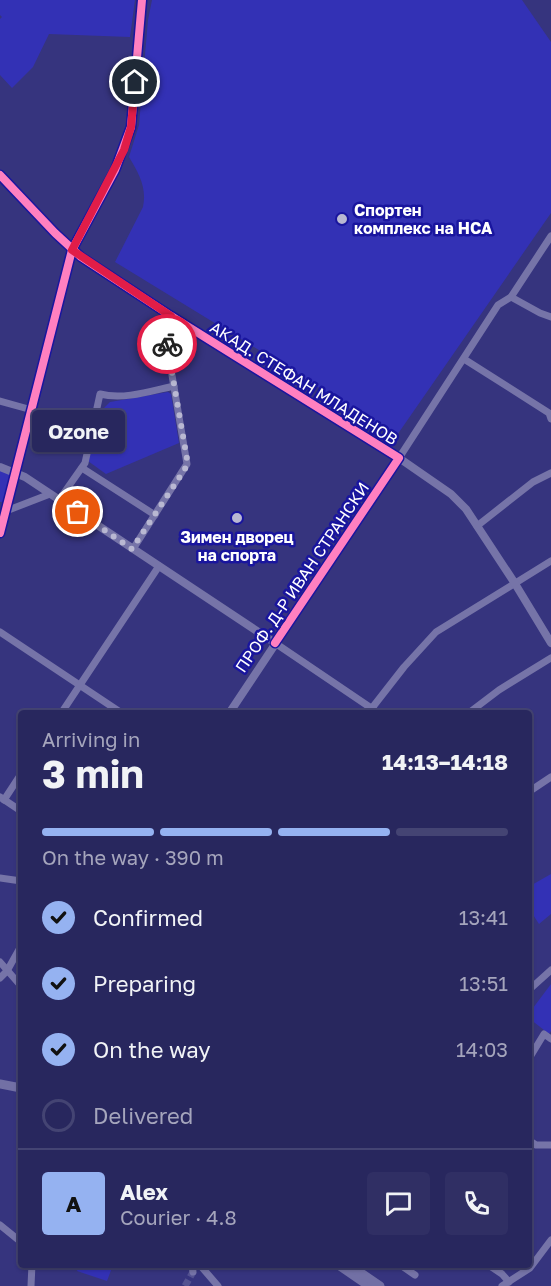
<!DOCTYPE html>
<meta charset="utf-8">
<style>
body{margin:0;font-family:"Golos Text",sans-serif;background:#302f64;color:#f1f3f6;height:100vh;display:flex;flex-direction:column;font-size:22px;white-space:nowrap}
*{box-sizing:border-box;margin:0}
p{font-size:20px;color:#a5a5bc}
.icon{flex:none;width:33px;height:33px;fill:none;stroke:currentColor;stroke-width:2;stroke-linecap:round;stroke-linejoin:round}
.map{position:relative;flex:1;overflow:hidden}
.side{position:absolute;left:18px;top:710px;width:514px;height:558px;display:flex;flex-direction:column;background:#28275e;border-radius:6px;box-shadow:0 2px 4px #0004,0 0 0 2px #444473}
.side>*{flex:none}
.pin{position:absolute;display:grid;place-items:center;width:51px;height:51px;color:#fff;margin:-26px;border:3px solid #fff;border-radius:50%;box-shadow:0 2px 6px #0007}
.courier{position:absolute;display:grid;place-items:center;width:60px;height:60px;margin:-30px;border:4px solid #e11d48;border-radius:50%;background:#fff;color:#222;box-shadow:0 2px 8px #0007}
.bubble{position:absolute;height:42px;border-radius:6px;background:#28275e;box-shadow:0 2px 4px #0004,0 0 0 2px #444473;font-size:20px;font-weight:700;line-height:42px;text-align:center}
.overview em{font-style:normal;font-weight:700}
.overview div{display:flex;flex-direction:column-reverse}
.overview{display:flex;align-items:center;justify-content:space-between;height:102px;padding:0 24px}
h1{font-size:39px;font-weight:700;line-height:45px}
.bar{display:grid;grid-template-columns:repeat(4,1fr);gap:9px 6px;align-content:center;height:72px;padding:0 24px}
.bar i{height:8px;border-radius:4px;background:#444473}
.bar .selected{background:#95b2f1}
.bar p{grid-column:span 4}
.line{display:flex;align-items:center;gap:15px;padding:0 24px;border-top:2px solid #444473}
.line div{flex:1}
.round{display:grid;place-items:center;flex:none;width:63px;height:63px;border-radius:6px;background:#302f64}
ol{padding:0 24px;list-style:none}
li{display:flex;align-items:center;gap:18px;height:66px}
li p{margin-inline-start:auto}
li .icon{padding:6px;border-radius:50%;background:#95b2f1;color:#111;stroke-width:4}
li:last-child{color:#a5a5bc}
li i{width:33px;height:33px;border:3px solid #444473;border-radius:50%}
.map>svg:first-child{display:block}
</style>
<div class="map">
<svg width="551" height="1286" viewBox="0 0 551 1286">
<rect width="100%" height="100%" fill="#36347e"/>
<g fill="#3331b5">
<polygon points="0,0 135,0 130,37 49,34 33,67 12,88 0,75 0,19 2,17 0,15"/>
<path d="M152,0H522L551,42V213L395,438L298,374L115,262L143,207C147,187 139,174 129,157L139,125L148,20Z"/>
<polygon points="168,392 171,394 179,443 106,474 88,461 102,410 110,402"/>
<polygon points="0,470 10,474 12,477 9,501 0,502"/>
<polygon points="551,874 551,914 539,924 530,910 530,886"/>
<polygon points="551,984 551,1031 549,1034 530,1019 530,1012"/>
<polygon points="79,1265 79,1264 113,1265 107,1281 77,1271"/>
</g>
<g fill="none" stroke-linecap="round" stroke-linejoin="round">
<polyline stroke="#545291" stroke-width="7" stroke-dasharray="7 3.5" stroke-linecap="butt" points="185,1286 193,1272"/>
<g stroke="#7674a8" stroke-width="7">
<polyline points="511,297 540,313 551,317"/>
<polyline points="464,359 549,413 551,419"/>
<polyline points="0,401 32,410"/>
<polyline points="399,458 498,305 511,297 551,236"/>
<polyline points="82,468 155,515"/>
<path d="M59,500L85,463L100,394C124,400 151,391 174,386"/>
<polyline points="6,511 50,494"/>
<polyline points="477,526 533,482 551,473"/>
<polyline points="0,533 72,250 115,170 131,127 142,0"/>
<polyline points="133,549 187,464 164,328 171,316"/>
<polyline points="0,632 120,712"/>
<polyline points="275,643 377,712"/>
<polyline points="372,708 404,667 436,632 551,561"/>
<polyline points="62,712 159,566"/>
<polyline points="470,712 499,690 551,658"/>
<polyline points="530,791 551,777"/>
<polyline points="0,797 21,811"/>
<polyline points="4,800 21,774"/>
<polyline points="0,878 21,881"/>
<polyline points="0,962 21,986"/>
<polyline points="0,978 7,971 21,946"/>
<polyline points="530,989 551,970"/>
<polyline points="530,1057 544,1034 551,1039"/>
<polyline points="530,1141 536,1145 551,1145"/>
<polyline points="0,1225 21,1242"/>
<polyline points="192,1264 193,1272"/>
<polyline points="199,1264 218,1286"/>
<polyline points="399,1264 415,1275"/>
<polyline points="487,1264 502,1274 509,1282"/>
<polyline points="31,1286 32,1264"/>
<polyline points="502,1286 530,1268 551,1240"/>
</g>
<g stroke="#7674a8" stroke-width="8">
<polyline points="0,175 55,233 81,257 171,316 399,458 451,494 466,509 514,582 551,643"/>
<polyline points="0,467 25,477 275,643"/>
<polyline points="230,712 399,458"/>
</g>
<g stroke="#7270a5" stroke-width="9">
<polyline points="0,1084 21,1088"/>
<polyline points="337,1264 369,1286"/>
<polyline points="348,1264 380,1286"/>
</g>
<defs>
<g id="cycleway">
<polyline points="0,175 55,233 81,257 171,316 399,458 275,643"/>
<polyline points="0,533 72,250 115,170 131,127 142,0"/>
</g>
</defs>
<use href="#cycleway" stroke="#19159e" stroke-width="11"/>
<use href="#cycleway" stroke="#ff80c0" stroke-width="8"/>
</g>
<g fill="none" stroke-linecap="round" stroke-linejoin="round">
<polyline stroke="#b9b8d2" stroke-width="6" stroke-dasharray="0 10.8" points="78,512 132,549 185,469 187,459 167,344"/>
<polyline stroke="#e11d48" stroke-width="8" points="135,82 131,127 124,150 72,250 171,316 164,328 167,344"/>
</g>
<g fill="#b9b8d2" stroke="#19159e" stroke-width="2">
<circle cx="342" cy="219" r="6"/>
<circle cx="237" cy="518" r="6"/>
</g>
<g text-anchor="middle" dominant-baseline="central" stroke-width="5" stroke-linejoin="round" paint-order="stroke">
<g font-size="16" font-weight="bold" fill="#fff" stroke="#19159e" text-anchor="start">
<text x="354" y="210">Спортен<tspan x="354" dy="18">комплекс на НСА</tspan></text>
<text x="237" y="537" text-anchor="middle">Зимен дворец<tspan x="237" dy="18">на спорта</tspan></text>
</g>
<g font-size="16" fill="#fff" stroke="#19159e">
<text transform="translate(304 383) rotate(32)">АКАД. СТЕФАН МЛАДЕНОВ</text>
<text transform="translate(302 577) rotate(-56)">ПРОФ. Д-Р ИВАН СТРАНСКИ</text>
</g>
</g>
</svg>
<div class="pin" style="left:78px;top:512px;background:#ea580c"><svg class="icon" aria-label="bag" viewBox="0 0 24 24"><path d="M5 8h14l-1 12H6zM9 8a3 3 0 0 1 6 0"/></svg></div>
<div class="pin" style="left:135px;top:82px;background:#1f2937"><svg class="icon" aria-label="home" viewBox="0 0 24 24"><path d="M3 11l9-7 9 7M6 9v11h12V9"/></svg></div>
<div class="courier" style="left:167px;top:344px"><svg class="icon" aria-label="bike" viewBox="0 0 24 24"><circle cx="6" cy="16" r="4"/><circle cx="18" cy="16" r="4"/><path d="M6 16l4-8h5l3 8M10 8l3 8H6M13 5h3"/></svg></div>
<div class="bubble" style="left:32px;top:410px;width:93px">Ozone</div>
<section class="side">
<div class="overview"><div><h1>3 min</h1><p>Arriving in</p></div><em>14:13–14:18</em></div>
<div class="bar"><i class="selected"></i><i class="selected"></i><i class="selected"></i><i></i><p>On the way · 390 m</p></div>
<ol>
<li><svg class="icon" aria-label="check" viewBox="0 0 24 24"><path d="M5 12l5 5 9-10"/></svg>Confirmed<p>13:41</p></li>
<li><svg class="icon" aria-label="check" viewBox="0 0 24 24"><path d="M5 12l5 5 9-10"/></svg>Preparing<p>13:51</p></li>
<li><svg class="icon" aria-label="check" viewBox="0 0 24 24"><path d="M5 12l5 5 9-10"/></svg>On the way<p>14:03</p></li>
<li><i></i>Delivered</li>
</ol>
<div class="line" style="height:108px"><b class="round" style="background:#95b2f1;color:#111">A</b><div><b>Alex</b><p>Courier · 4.8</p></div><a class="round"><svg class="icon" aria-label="chat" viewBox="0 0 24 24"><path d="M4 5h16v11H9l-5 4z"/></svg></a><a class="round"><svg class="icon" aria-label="phone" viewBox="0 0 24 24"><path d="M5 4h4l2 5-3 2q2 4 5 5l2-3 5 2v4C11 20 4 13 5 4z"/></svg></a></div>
</section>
</div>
